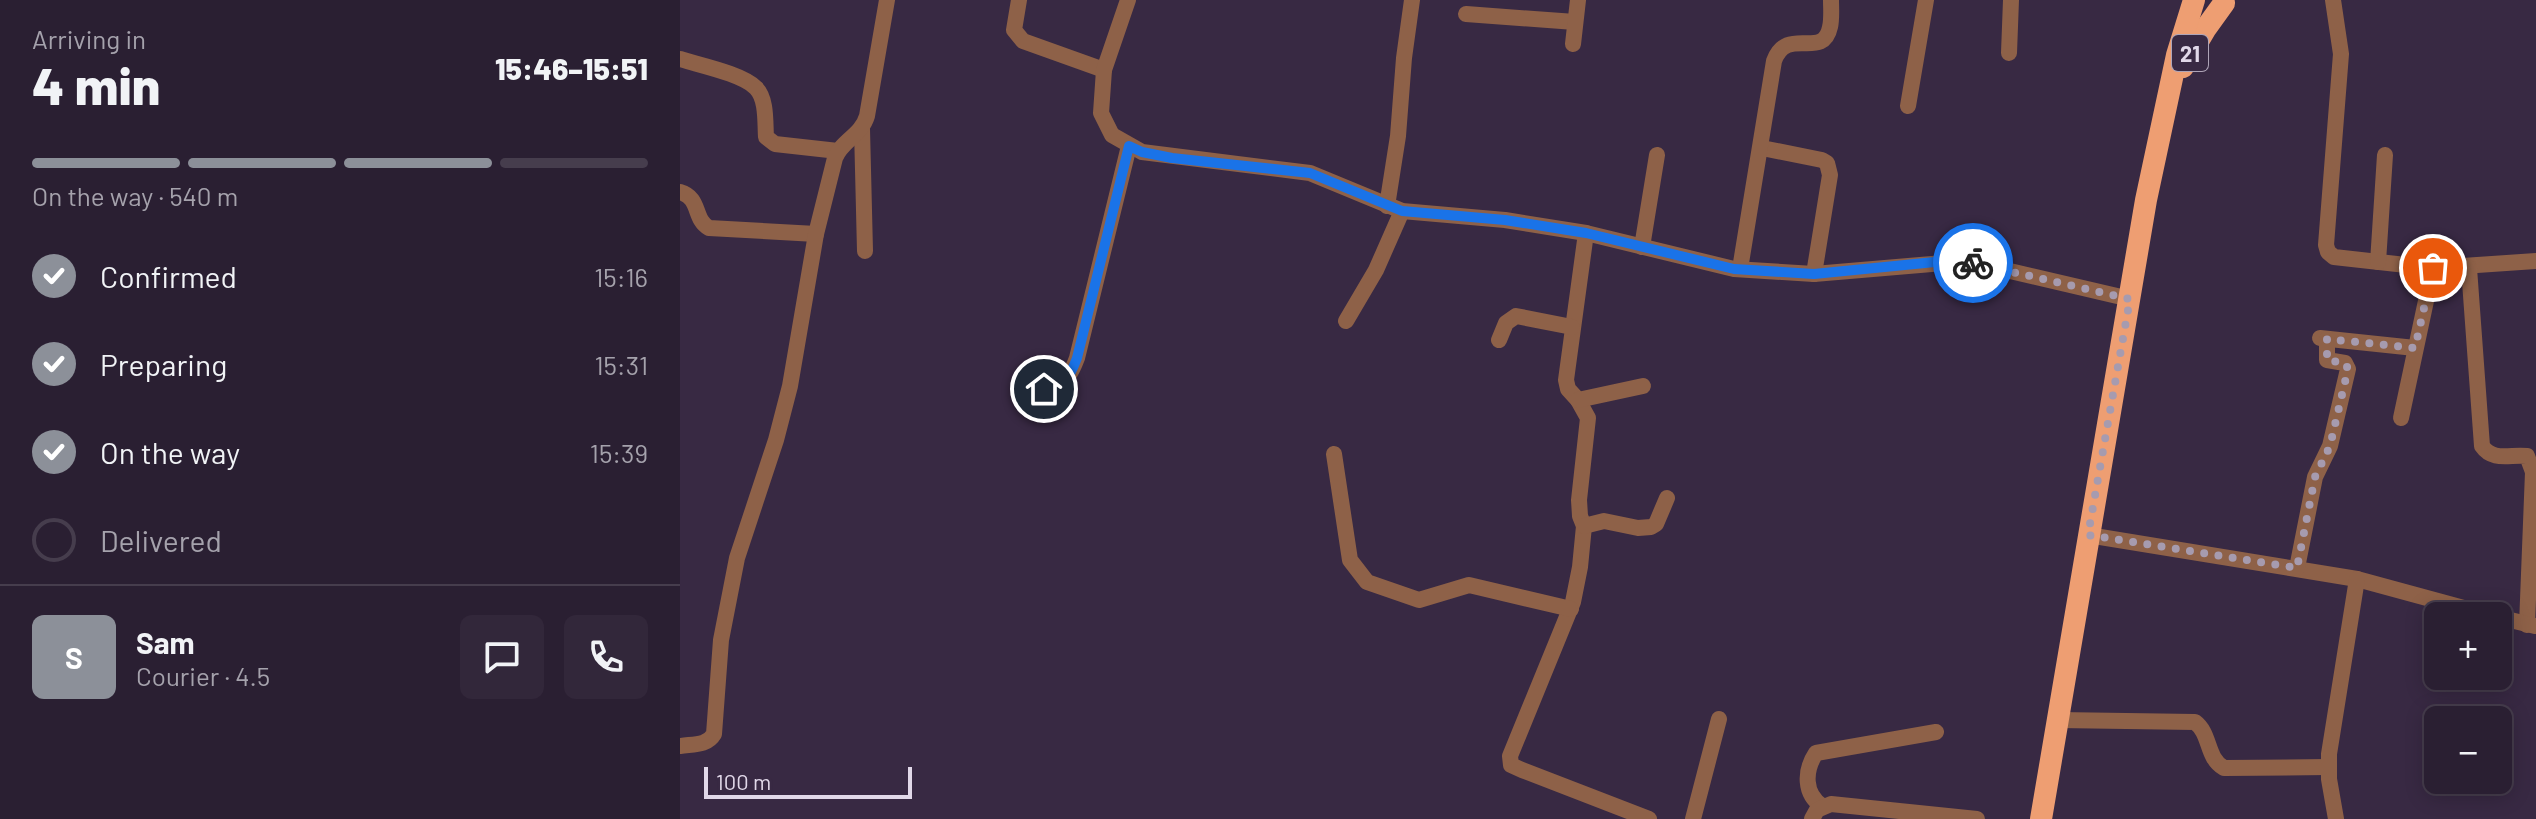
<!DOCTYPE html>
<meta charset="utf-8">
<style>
body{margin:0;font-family:Barlow,sans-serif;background:#32273a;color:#f1f3f6;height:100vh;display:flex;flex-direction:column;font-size:30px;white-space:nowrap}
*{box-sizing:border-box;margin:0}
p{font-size:26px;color:#a5a2ac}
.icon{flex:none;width:44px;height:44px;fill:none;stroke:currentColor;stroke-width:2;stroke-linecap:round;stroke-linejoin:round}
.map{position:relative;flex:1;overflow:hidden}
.drawer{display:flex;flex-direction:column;background:#2a1f32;width:680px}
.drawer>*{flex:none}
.tools{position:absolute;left:1744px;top:602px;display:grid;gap:16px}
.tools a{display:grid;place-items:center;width:88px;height:88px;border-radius:12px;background:#2a1f32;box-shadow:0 4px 20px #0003,0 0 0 2px #463d4d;font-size:40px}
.scale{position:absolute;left:24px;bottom:20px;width:208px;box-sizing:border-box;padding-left:8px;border:4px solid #e1d8e9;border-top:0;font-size:22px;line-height:28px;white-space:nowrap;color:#e1d8e9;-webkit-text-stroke:6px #382943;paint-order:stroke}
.pin{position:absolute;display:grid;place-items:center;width:68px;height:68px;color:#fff;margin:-34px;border:4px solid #fff;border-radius:50%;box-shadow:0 2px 8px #0007}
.courier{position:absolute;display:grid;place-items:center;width:80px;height:80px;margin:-40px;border:6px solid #1a73e8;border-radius:50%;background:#fff;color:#222;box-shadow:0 2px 10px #0007}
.overview em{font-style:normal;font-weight:800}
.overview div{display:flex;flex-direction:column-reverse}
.overview{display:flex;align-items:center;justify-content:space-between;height:136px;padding:0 32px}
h1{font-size:52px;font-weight:800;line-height:60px}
.bar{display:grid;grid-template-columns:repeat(4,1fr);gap:12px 8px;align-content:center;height:96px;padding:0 32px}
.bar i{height:10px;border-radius:6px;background:#463d4d}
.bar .on{background:#8c9099}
.bar p{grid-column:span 4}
.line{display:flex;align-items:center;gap:20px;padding:0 32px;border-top:2px solid #463d4d}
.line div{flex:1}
.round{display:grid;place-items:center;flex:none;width:84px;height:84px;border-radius:12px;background:#32273a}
ol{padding:0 32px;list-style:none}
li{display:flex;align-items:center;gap:24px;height:88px}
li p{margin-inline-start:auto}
li .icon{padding:8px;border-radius:50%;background:#8c9099;color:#fff;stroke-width:4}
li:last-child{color:#a5a2ac}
li i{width:44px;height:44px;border:4px solid #463d4d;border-radius:50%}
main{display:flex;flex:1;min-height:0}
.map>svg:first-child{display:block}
</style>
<main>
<section class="drawer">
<div class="overview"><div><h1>4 min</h1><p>Arriving in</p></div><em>15:46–15:51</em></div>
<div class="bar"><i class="on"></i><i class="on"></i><i class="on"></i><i></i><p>On the way · 540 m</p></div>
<ol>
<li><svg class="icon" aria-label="check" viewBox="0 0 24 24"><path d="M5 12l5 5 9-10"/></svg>Confirmed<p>15:16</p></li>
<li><svg class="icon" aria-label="check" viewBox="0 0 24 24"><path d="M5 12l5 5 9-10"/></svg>Preparing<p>15:31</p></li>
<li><svg class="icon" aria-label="check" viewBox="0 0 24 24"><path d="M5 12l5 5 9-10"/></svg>On the way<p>15:39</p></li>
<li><i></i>Delivered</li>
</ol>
<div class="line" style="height:144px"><b class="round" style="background:#8c9099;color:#fff">S</b><div><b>Sam</b><p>Courier · 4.5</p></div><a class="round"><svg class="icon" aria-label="chat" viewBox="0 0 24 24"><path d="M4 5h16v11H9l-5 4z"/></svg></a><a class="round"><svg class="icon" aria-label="phone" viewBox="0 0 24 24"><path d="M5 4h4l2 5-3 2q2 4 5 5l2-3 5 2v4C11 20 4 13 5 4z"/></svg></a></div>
</section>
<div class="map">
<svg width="1856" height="819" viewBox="0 0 1856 819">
<rect width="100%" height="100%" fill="#382943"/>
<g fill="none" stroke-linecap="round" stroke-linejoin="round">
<g stroke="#8e6148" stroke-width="16">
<polyline points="339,0 334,30 343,41 424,70"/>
<polyline points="448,0 424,70 421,113 432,135 462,152 630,173 722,211 825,220 906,233 1054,269 1134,274 1287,261 1450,299"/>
<polyline points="1653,0 1661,54 1646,245 1648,252 1654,257 1753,268 1856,261"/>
<polyline points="786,14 895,22"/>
<polyline points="893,44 898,0"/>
<polyline points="1329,53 1331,0"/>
<path d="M0,59C19,65 63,74 76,88C87,99 85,123 86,137L95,144L158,151"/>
<polyline points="1228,106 1246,0"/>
<polyline points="182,129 185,251"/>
<polyline points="1082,148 1142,160 1147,163 1150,175 1134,274"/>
<path d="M0,192C21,198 13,219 29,228L136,234"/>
<polyline points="707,206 718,136 724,58 732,0"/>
<polyline points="906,233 886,380 888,389 898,400 908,418 899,500 900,516 904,526 900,567 893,602 830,756 831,765 842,770 969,819"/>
<polyline points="962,247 977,155"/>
<polyline points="1698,262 1705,155"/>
<path d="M1789,268L1802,446C1813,462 1830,454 1847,456L1853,472L1847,625"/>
<path d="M1060,269L1094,61C1107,25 1143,61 1150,27C1152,19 1151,8 1151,0"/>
<polyline points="666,321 696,270 722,211"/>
<polyline points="1640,338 1735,348"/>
<polyline points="819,340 826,323 836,316 892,327"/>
<path d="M342,383C374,391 385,390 397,358L449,146"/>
<polyline points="898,400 963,386"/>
<polyline points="1721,418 1753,268"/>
<polyline points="654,454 670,560 687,582 739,600 789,585 891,609"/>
<polyline points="904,526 924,521 958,528 971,527 976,524 987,498"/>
<polyline points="1408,535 1677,579 1813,616"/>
<polyline points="1617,568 1635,477 1650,446 1668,369 1665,363 1647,360 1647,339"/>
<polyline points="1818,617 1855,626"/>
<path d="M1378,720L1515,722C1531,734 1526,758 1544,768L1648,767"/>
<path d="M0,746C13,744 27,746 34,734L41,640L57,558L96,440L110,386L136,234L155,158C162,140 181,136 187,116L207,0"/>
<path d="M1142,806C1124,794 1124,771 1136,753L1256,732"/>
<polyline points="1013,819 1039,719"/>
<polyline points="1132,819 1137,810 1151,804 1297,819"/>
<polyline points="1656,819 1649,779 1649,754 1677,579"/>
</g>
<g stroke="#ee9e72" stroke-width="22">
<polyline points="1503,67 1526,28 1544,3"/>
<polyline points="1361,819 1466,200 1497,55 1514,0"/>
</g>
</g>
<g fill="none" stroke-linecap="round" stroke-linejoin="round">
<polyline stroke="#a69baf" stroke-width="8" stroke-dasharray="0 14.4" points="1293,263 1450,299 1408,535 1617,568 1635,477 1650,446 1668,369 1665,363 1647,360 1647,339 1735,348 1753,268"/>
<path stroke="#1a73e8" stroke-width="10" d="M364,389C387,383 389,379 397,358L449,146L462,152L492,158L630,173L722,211L825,220L906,233L1054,269L1134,274L1265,261L1293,263"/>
</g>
<g text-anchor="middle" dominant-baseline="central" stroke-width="8" stroke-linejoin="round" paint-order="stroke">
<rect fill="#382943" stroke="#aea4b7" stroke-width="2" x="1492" y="35" width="36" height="36" rx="6"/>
<g font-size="22" font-weight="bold" fill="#e1d8e9">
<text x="1510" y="53">21</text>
</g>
</g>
</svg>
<div class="tools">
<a>+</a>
<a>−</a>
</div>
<div class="scale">100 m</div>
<div class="pin" style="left:1753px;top:268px;background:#ea580c"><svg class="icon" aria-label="bag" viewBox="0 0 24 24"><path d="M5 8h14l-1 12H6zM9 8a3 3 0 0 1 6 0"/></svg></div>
<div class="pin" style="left:364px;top:389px;background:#1f2937"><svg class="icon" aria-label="home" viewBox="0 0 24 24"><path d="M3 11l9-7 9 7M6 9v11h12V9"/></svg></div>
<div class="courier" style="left:1293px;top:263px"><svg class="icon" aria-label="bike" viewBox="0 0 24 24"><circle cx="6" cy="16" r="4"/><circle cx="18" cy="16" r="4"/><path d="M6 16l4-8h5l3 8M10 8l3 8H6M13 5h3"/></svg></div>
</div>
</main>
